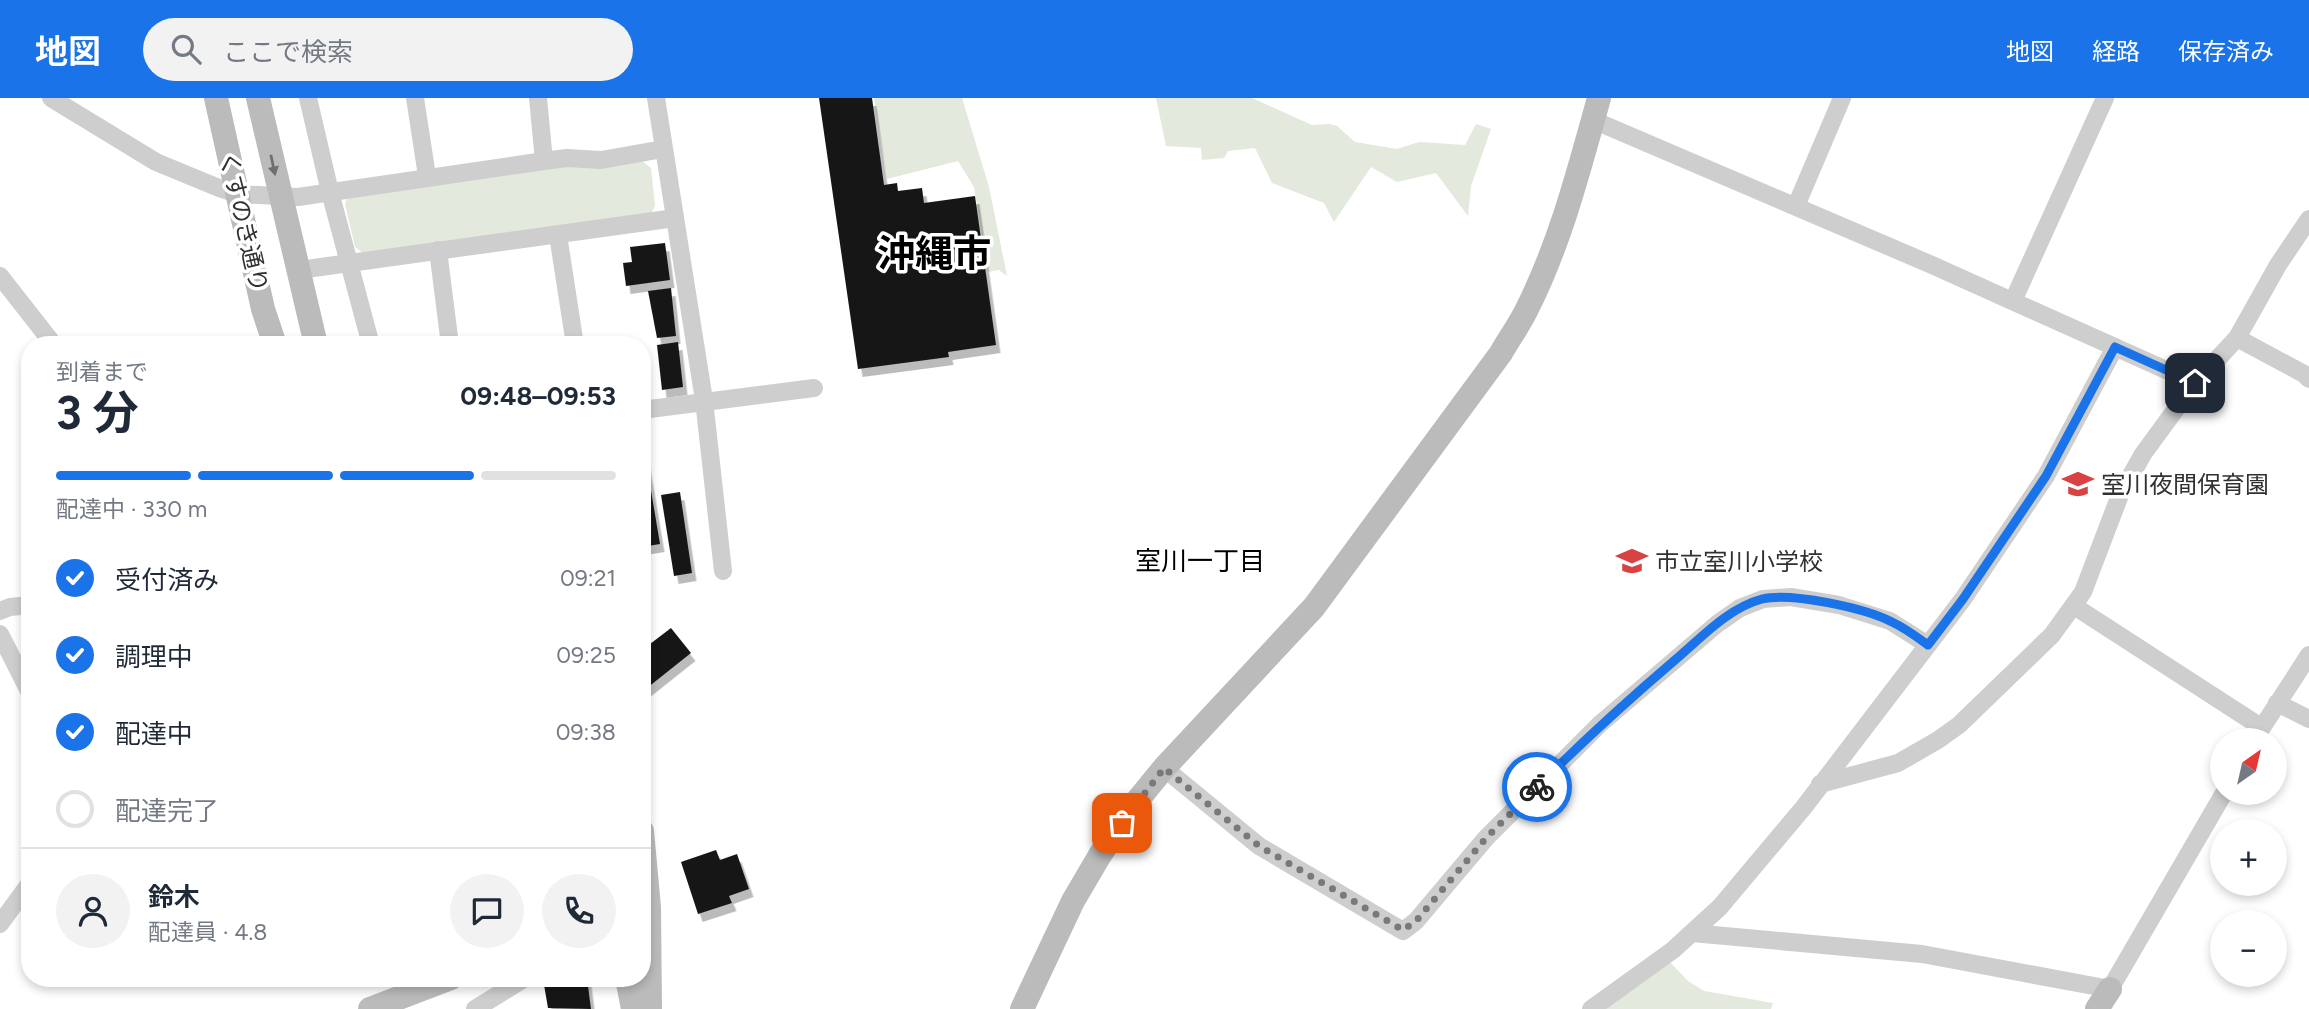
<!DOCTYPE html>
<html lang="ja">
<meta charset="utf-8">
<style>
body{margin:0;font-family:Figtree,"Noto Sans JP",sans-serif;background:#f2f2f3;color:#1f2937;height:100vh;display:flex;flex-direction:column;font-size:26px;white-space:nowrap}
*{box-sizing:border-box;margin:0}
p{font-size:23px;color:#747a83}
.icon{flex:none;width:38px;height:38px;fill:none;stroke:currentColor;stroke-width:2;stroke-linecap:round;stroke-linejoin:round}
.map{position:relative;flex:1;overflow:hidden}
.panel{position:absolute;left:21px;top:238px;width:630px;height:651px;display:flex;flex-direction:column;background:#fff;border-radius:28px;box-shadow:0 4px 10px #0003}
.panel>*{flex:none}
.needle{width:46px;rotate:34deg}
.tools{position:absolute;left:2210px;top:630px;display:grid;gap:14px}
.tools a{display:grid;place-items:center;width:77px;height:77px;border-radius:50%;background:#fff;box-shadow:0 4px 10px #0003;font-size:35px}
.pin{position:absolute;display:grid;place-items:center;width:60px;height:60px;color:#fff;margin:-30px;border-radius:14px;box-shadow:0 4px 10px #0006}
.courier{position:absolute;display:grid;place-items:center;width:70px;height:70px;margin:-35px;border:5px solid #1a73e8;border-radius:50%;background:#fff;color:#222;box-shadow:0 2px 9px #0007}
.overview em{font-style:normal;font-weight:700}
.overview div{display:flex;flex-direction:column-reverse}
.overview{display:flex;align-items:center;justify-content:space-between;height:119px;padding:0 35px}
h1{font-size:46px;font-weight:700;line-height:52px}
.bar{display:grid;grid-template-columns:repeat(4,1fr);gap:10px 7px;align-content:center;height:84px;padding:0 35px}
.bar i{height:9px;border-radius:5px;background:#e0e1e3}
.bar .current{background:#1a73e8}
.bar p{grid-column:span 4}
.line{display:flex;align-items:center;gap:18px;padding:0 35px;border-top:2px solid #e0e1e3}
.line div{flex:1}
.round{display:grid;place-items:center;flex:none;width:74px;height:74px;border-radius:37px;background:#f2f2f3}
ol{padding:0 35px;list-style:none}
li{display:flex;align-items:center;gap:21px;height:77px}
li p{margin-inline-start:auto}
li .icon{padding:7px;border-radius:50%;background:#1a73e8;color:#fff;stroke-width:4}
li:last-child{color:#747a83}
li i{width:38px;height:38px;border:4px solid #e0e1e3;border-radius:50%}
header{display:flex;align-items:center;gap:42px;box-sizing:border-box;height:98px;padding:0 35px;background:#1a73e8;color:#fff}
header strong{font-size:33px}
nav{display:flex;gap:38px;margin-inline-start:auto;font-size:24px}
.search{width:490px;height:63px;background:#f2f2f3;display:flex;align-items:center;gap:18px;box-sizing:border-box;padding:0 24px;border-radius:38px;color:#747a83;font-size:26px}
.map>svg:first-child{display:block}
</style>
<header>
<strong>地図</strong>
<div class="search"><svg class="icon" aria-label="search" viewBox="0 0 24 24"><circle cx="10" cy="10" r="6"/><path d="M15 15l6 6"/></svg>ここで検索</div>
<nav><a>地図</a><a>経路</a><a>保存済み</a></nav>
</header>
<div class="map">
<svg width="2309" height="911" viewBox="0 0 2309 911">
<defs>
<filter id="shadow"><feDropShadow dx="4.5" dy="8" stdDeviation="0" flood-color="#0004"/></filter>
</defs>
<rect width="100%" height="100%" fill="#fff"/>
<g fill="#e3e9dd">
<polygon points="874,0 962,0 989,89 1007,178 999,172 988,174 974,89 958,63 887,81"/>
<polygon points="1156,0 1252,0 1312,27 1330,26 1337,28 1355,44 1397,51 1419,44 1465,47 1476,26 1491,31 1471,88 1468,118 1436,75 1397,84 1371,69 1334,124 1324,105 1272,85 1255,50 1228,53 1224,60 1202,62 1201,50 1166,48"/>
<polygon points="642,63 651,70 655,108 650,118 363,155 355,149 345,106 349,96 568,65"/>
<polygon points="1664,858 1688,883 1704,893 1773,905 1771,911 1607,911 1605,901"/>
</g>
<g fill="#181818" filter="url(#shadow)">
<polygon points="819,0 872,0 884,87 897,85 898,93 922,90 924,105 975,98 996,247 948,254 949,259 858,271"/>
<polygon points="665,145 670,182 626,188 623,165 632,164 630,149"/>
<polygon points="671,190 676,238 657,240 648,193"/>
<polygon points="678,244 683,289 662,292 657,247"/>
<polygon points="642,339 660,446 642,449"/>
<polygon points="680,394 692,475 674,478 661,397"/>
<polygon points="671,530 691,555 642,594 642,536 650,546"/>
<polygon points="716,752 720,762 737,756 749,791 729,798 732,805 698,816 681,764"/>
<polygon points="587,880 591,911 548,910 543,881"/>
</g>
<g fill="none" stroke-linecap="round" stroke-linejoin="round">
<g stroke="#cecece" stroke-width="18">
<polyline points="51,0 156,64 219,90 237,96 298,99 544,63 567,60 601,62 663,51"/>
<polyline points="308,0 330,94 371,247"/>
<polyline points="415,0 427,78"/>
<polyline points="538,0 544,63"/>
<polyline points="656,0 704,302 723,473"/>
<polyline points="1593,22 1932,167 2195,285"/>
<polyline points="1796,108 1842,0"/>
<polyline points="558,137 575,247"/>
<polyline points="438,152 450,247"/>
<polyline points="299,172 675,120"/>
<polyline points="0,178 54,247"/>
<polyline points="2013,203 2105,0"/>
<polyline points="2237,240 2304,276 2309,281"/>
<polyline points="642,312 814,290"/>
<polyline points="2074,508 2261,629"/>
<polyline points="0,513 10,509 30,507"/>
<polyline points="0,536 30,595"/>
<polyline points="2277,605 2309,621"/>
<polyline points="2254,642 2309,557"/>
<polyline points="1164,670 1259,748 1403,833 1416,823 1486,740 1600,626 1717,526 1740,510 1763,501 1791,499 1839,507 1890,523 1928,547"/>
<polyline points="1820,686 1898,665 1938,642 1959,627 2052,537 2083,494 2120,397 2143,356 2195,285 2237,240 2278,167 2309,121"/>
<polyline points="0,826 30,785"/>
<polyline points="1692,835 1922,856 2110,891 2224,695"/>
<polyline points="475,911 525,880"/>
<polyline points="1591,911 1673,852 1720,809 1804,709 1963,501 2046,378 2115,249"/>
</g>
<g stroke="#bbb" stroke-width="24">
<polyline points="216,0 263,211 275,247"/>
<polyline points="258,0 316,247"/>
<polyline points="642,733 649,809 650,911"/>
<polyline points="627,880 633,911"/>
<polyline points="370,911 451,880"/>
<path d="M1022,911L1073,803L1100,757L1132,709L1164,670L1314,509L1501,255C1509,241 1519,227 1526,213C1560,146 1579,72 1599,0"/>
<polyline points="2097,911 2110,891"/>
</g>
</g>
<defs><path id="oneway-solid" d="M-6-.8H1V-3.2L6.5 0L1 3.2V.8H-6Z" transform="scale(1.75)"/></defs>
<use fill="#6f6f6f" href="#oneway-solid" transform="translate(273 67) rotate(78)"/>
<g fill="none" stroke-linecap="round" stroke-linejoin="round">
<polyline stroke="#797979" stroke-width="7" stroke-dasharray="0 12.6" points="1122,725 1164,670 1259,748 1403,832 1416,823 1486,740 1537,689"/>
<path stroke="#1a73e8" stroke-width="9" d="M1537,689C1582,644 1627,603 1675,562C1701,540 1728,510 1762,501C1791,494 1865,510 1892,524C1905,530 1917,539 1928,547L1963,501L2046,378L2115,249L2195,285"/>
</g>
<defs>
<symbol id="school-bare" viewBox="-9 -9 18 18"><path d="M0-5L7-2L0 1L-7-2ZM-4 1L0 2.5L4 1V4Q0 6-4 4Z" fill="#d84242" stroke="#fff" stroke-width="2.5" paint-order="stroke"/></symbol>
</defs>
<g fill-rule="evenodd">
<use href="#school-bare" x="2056" y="364" width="44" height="44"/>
<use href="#school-bare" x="1610" y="441" width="44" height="44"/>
</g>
<g text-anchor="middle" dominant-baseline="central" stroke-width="7" stroke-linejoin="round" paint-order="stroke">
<g font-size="24" fill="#313131" stroke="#fff">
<text transform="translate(244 124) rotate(77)">くすのき通り</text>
</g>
<g font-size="24" fill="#313131" stroke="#fff" text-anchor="start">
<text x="2101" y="386">室川夜間保育園</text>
<text x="1655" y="463">市立室川小学校</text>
</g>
<g font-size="26" fill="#000" stroke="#fff">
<text x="1200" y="463">室川一丁目</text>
</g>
<g font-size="38" font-weight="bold" fill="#000" stroke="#fff">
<text x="934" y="156">沖縄市</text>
</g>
</g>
</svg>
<div class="tools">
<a><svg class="needle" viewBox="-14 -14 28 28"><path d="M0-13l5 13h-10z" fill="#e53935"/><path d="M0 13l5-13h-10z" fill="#747a83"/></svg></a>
<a>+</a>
<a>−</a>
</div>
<div class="pin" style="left:1122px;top:725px;background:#ea580c"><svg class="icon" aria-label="bag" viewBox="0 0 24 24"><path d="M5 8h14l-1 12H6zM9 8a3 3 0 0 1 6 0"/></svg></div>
<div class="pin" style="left:2195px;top:285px;background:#1f2937"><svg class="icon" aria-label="home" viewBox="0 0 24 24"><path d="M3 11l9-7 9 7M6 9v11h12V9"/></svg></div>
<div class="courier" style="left:1537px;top:689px"><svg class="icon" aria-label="bike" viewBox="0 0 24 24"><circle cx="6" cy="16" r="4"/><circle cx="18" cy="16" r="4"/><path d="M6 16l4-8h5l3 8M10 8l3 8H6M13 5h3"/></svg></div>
<section class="panel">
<div class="overview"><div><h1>3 分</h1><p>到着まで</p></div><em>09:48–09:53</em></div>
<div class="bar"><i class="current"></i><i class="current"></i><i class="current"></i><i></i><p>配達中 · 330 m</p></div>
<ol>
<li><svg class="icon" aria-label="check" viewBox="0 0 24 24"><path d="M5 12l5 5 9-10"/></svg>受付済み<p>09:21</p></li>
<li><svg class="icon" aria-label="check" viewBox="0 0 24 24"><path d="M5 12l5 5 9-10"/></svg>調理中<p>09:25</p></li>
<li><svg class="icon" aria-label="check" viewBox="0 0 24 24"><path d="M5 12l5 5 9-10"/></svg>配達中<p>09:38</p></li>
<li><i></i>配達完了</li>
</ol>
<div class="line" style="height:126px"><a class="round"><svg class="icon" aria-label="person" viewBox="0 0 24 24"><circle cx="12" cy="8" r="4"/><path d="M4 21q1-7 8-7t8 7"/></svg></a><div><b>鈴木</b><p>配達員 · 4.8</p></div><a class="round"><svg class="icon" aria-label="chat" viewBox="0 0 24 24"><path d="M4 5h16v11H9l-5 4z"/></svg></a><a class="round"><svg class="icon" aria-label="phone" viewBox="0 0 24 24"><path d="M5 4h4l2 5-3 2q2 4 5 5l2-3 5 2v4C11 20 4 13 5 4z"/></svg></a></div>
</section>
</div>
